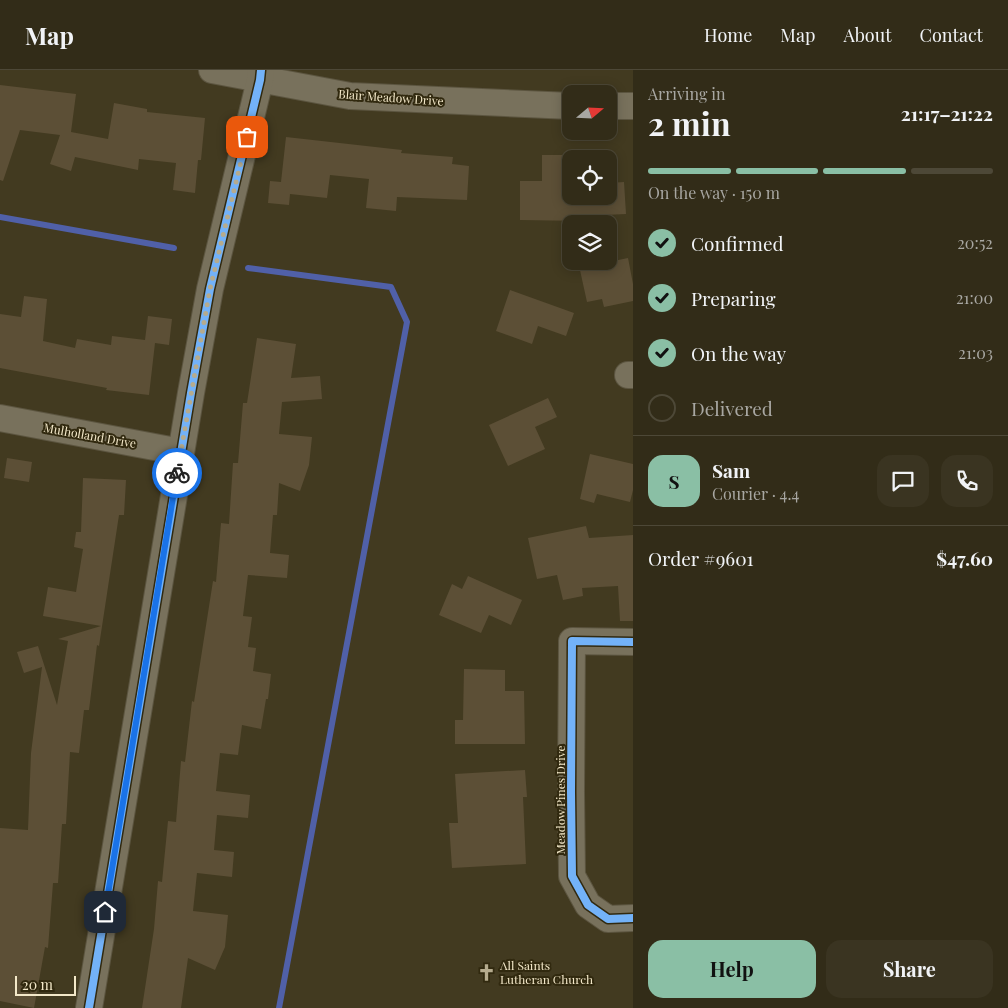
<!DOCTYPE html>
<meta charset="utf-8">
<style>
body{margin:0;font-family:"Playfair Display",serif;background:#3a3421;color:#f1f3f6;height:100vh;display:flex;flex-direction:column;font-size:19px;white-space:nowrap}
*{box-sizing:border-box;margin:0}
p{font-size:16px;color:#a8a7a2}
.icon{flex:none;width:28px;height:28px;fill:none;stroke:currentColor;stroke-width:2;stroke-linecap:round;stroke-linejoin:round}
.map{position:relative;flex:1;overflow:hidden}
.panel{display:flex;flex-direction:column;background:#322c18;width:375px}
.panel>*{flex:none}
.needle{width:32px;rotate:71deg}
.controls{position:absolute;left:562px;top:15px;display:grid;gap:10px}
.controls a{display:grid;place-items:center;width:55px;height:55px;border-radius:10px;background:#322c18;box-shadow:0 2px 12px #0003,0 0 0 1px #4d4837;font-size:25px}
.scale{position:absolute;left:15px;bottom:12px;width:61px;box-sizing:border-box;padding-left:5px;border:2px solid #f3e8c9;border-top:0;font-size:14px;line-height:18px;white-space:nowrap;color:#f3e8c9;-webkit-text-stroke:4px #31290f;paint-order:stroke}
.pin{position:absolute;display:grid;place-items:center;width:42px;height:42px;color:#fff;margin:-21px;border-radius:10px;box-shadow:0 2px 8px #0006}
.courier{position:absolute;display:grid;place-items:center;width:50px;height:50px;margin:-25px;border:4px solid #1a73e8;border-radius:50%;background:#fff;color:#222;box-shadow:0 1px 6px #0007}
.overview em{font-style:normal;font-weight:700}
.overview div{display:flex;flex-direction:column-reverse}
.overview{display:flex;align-items:center;justify-content:space-between;height:85px;padding:0 15px}
h1{font-size:32px;font-weight:700;line-height:38px}
.bar{display:grid;grid-template-columns:repeat(4,1fr);gap:8px 5px;align-content:center;height:60px;padding:0 15px}
.bar i{height:6px;border-radius:4px;background:#4d4837}
.bar .selected{background:#8abfa5}
.bar p{grid-column:span 4}
.line{display:flex;align-items:center;gap:12px;padding:0 15px;border-top:1px solid #4d4837}
.line div{flex:1}
.round{display:grid;place-items:center;flex:none;width:52px;height:52px;border-radius:15px;background:#3a3421}
ol{padding:0 15px;list-style:none}
li{display:flex;align-items:center;gap:15px;height:55px}
li p{margin-inline-start:auto}
li .icon{padding:5px;border-radius:50%;background:#8abfa5;color:#111;stroke-width:4}
li:last-child{color:#a8a7a2}
li i{width:28px;height:28px;border:2px solid #4d4837;border-radius:50%}
.action{display:flex;gap:10px;margin-top:auto;padding:10px 15px}
.action a{flex:1;height:58px;border-radius:15px;background:#8abfa5;color:#111;font-size:20px;font-weight:700;line-height:58px;text-align:center}
.action a+a{background:#3a3421;color:#f1f3f6}
header{display:flex;align-items:center;gap:30px;box-sizing:border-box;height:70px;padding:0 25px;background:#322c18;border-bottom:1px solid #4d4837}
header strong{font-size:24px}
nav{display:flex;gap:28px;margin-inline-start:auto;font-size:18px}
main{display:flex;flex:1;min-height:0}
.map>svg:first-child{display:block}
</style>
<header>
<strong>Map</strong>
<nav><a>Home</a><a>Map</a><a>About</a><a>Contact</a></nav>
</header>
<main>
<div class="map">
<svg width="633" height="938" viewBox="0 0 633 938">
<rect width="100%" height="100%" fill="#423a20"/>
<g fill="none" stroke-linecap="round" stroke-linejoin="round">
<g stroke="#5060a8" stroke-width="6">
<polyline points="0,147 174,178"/>
<polyline points="248,198 391,217 407,252 279,938"/>
</g>
</g>
<g fill="#5c4f36">
<polygon points="0,15 76,24 71,62 108,69 114,33 147,39 147,42 205,48 201,90 198,90 195,123 173,120 176,93 139,89 138,100 75,87 71,101 50,94 60,65 20,60 3,111 0,110"/>
<polygon points="286,67 402,80 401,83 453,87 452,94 469,96 467,130 397,127 396,141 366,138 369,109 330,105 327,128 290,124 289,135 268,133 270,111 281,112"/>
<polygon points="542,85 563,85 562,126 609,126 609,113 624,112 626,144 605,145 606,154 585,154 585,151 520,150 520,111 542,111"/>
<polygon points="628,188 633,214 633,231 604,237 602,229 587,232 578,191 598,191 599,194"/>
<polygon points="510,220 574,243 566,266 538,256 532,274 496,261"/>
<polygon points="24,226 47,229 43,271 75,278 77,269 111,275 112,266 145,270 148,246 172,249 169,275 155,273 149,325 106,320 107,318 0,298 0,244 21,247"/>
<polygon points="257,268 296,274 291,308 320,306 322,329 282,332 279,364 312,367 309,395 300,421 279,413 277,445 273,445 270,483 289,485 287,508 248,505 243,546 252,547 248,577 256,578 253,601 271,604 268,629 266,629 261,659 242,655 238,685 220,683 216,721 250,725 248,748 217,745 214,780 234,782 232,807 197,803 193,841 228,845 225,877 215,900 188,888 181,938 142,938 154,859 158,811 162,812 168,751 176,752 181,691 185,692 192,631 194,632 213,511 216,512 221,453 229,454 233,393 238,393 243,333 247,333"/>
<polygon points="548,328 557,347 535,357 545,379 508,396 489,355"/>
<polygon points="590,384 633,394 633,420 630,432 597,424 594,433 580,429"/>
<polygon points="7,388 32,392 29,412 4,408"/>
<polygon points="83,408 126,410 124,445 119,445 99,576 97,575 89,640 84,640 79,683 70,682 66,754 62,754 58,813 53,813 48,878 45,877 34,938 0,931 0,758 28,760 31,683 42,597 24,603 17,582 38,576 57,635 68,571 58,569 101,556 43,546 48,517 76,522 83,479 74,477 76,462 81,462"/>
<polygon points="586,456 589,468 633,465 633,551 620,551 618,516 582,518 583,526 563,530 557,505 537,509 528,468"/>
<polygon points="468,506 522,530 511,555 489,545 481,563 439,545 452,514 462,519"/>
<polygon points="464,599 505,600 505,621 524,621 525,674 455,674 455,650 463,650"/>
<polygon points="525,700 527,727 523,727 526,794 452,798 449,753 458,753 455,704"/>
</g>
<g fill="none" stroke-linecap="round" stroke-linejoin="round">
<defs>
<g id="minor">
<polyline points="212,0 350,26 571,36"/>
<polyline points="609,36 633,36"/>
<polyline points="628,305 633,305"/>
<polyline points="0,348 181,382"/>
<polyline points="633,572 572,571 571,722 572,806 588,835 608,849 633,848"/>
<polyline points="89,938 191,323 210,219 260,10 261,0"/>
</g>
</defs>
<use href="#minor" stroke="#5c5540" stroke-width="28"/>
<use href="#minor" stroke="#78715c" stroke-width="26"/>
<defs>
<g id="cycleway">
<polyline points="633,572 572,571 571,722 572,806 588,835 608,849 633,848"/>
<polyline points="89,938 191,323 210,219 260,10 261,0"/>
</g>
</defs>
<use href="#cycleway" stroke="#31290f" stroke-width="11"/>
<use href="#cycleway" stroke="#73b2f8" stroke-width="8"/>
</g>
<g fill="none" stroke-linecap="round" stroke-linejoin="round">
<polyline stroke="#b5ab8e" stroke-width="5" stroke-dasharray="0 9" points="177,403 210,219 247,67"/>
<polyline stroke="#1a73e8" stroke-width="6" points="105,842 177,403"/>
</g>
<defs>
<symbol id="church-bare" viewBox="-9 -9 18 18"><path d="M-1.2-6h2.4v3.5h3.3v2.4h-3.3V6h-2.4V-.1h-3.3v-2.4h3.3Z" fill="#b5ab8e" stroke="#31290f" stroke-width="2.5" paint-order="stroke"/></symbol>
</defs>
<g fill-rule="evenodd">
<use href="#church-bare" x="474" y="890" width="25" height="25"/>
</g>
<g text-anchor="middle" dominant-baseline="central" stroke-width="4" stroke-linejoin="round" paint-order="stroke">
<g font-size="12" fill="#f3e8c9" stroke="#31290f">
<text transform="translate(391 27) rotate(4)">Blair Meadow Drive</text>
<text transform="translate(90 365) rotate(10)">Mulholland Drive</text>
<text transform="translate(560 730) rotate(-90)">Meadow Pines Drive</text>
</g>
<g font-size="12" fill="#f3e8c9" stroke="#31290f" text-anchor="start">
<text x="500" y="895">All Saints<tspan x="500" dy="14">Lutheran Church</tspan></text>
</g>
</g>
</svg>
<div class="controls">
<a><svg class="needle" viewBox="-14 -14 28 28"><path d="M0-13l5 13h-10z" fill="#e53935"/><path d="M0 13l5-13h-10z" fill="#a8a7a2"/></svg></a>
<a><svg class="icon" aria-label="locate" viewBox="0 0 24 24"><circle cx="12" cy="12" r="6"/><path d="M12 2v4M12 18v4M2 12h4M18 12h4"/></svg></a>
<a><svg class="icon" aria-label="layers" viewBox="0 0 24 24"><path d="M12 4l9 5-9 5-9-5zM3 14l9 5 9-5"/></svg></a>
</div>
<div class="scale">20 m</div>
<div class="pin" style="left:247px;top:67px;background:#ea580c"><svg class="icon" aria-label="bag" viewBox="0 0 24 24"><path d="M5 8h14l-1 12H6zM9 8a3 3 0 0 1 6 0"/></svg></div>
<div class="pin" style="left:105px;top:842px;background:#1f2937"><svg class="icon" aria-label="home" viewBox="0 0 24 24"><path d="M3 11l9-7 9 7M6 9v11h12V9"/></svg></div>
<div class="courier" style="left:177px;top:403px"><svg class="icon" aria-label="bike" viewBox="0 0 24 24"><circle cx="6" cy="16" r="4"/><circle cx="18" cy="16" r="4"/><path d="M6 16l4-8h5l3 8M10 8l3 8H6M13 5h3"/></svg></div>
</div>
<section class="panel">
<div class="overview"><div><h1>2 min</h1><p>Arriving in</p></div><em>21:17–21:22</em></div>
<div class="bar"><i class="selected"></i><i class="selected"></i><i class="selected"></i><i></i><p>On the way · 150 m</p></div>
<ol>
<li><svg class="icon" aria-label="check" viewBox="0 0 24 24"><path d="M5 12l5 5 9-10"/></svg>Confirmed<p>20:52</p></li>
<li><svg class="icon" aria-label="check" viewBox="0 0 24 24"><path d="M5 12l5 5 9-10"/></svg>Preparing<p>21:00</p></li>
<li><svg class="icon" aria-label="check" viewBox="0 0 24 24"><path d="M5 12l5 5 9-10"/></svg>On the way<p>21:03</p></li>
<li><i></i>Delivered</li>
</ol>
<div class="line" style="height:90px"><b class="round" style="background:#8abfa5;color:#111">S</b><div><b>Sam</b><p>Courier · 4.4</p></div><a class="round"><svg class="icon" aria-label="chat" viewBox="0 0 24 24"><path d="M4 5h16v11H9l-5 4z"/></svg></a><a class="round"><svg class="icon" aria-label="phone" viewBox="0 0 24 24"><path d="M5 4h4l2 5-3 2q2 4 5 5l2-3 5 2v4C11 20 4 13 5 4z"/></svg></a></div>
<div class="line" style="height:65px"><div>Order #9601</div><b>$47.60</b></div>
<div class="action"><a>Help</a><a>Share</a></div>
</section>
</main>
